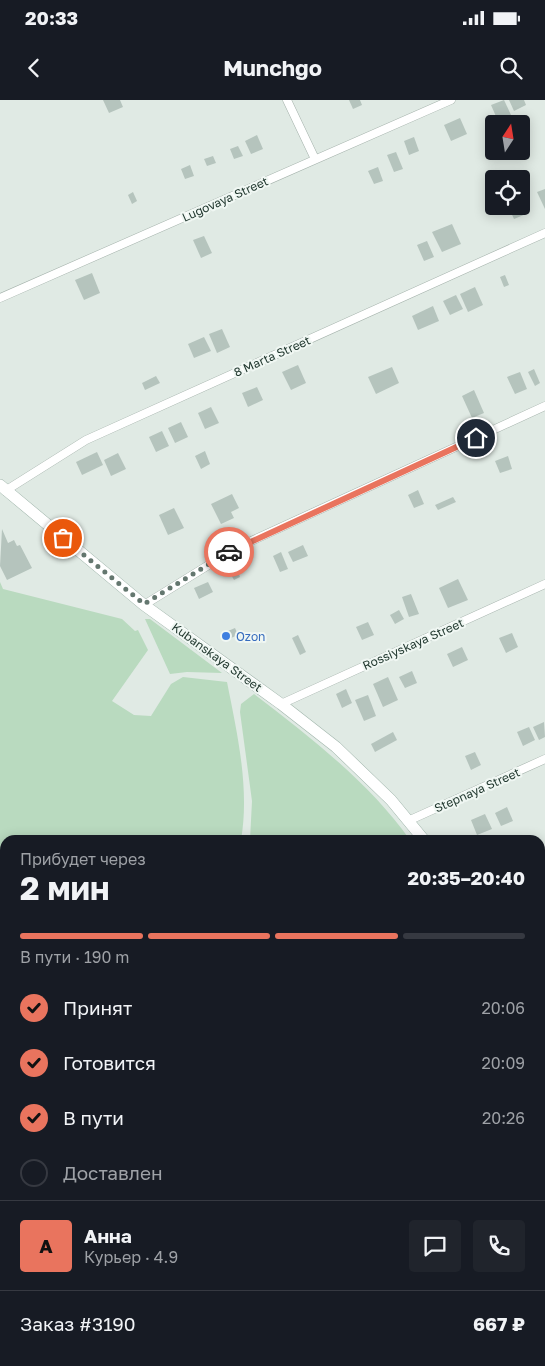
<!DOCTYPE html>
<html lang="ru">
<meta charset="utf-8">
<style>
body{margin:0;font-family:"Golos Text",sans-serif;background:#20242c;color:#f1f3f6;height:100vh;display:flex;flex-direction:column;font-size:19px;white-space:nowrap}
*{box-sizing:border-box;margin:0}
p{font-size:16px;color:#9ea1a6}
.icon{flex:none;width:28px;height:28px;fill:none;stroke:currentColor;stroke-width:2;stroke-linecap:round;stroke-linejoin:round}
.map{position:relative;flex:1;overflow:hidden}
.details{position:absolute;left:0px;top:735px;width:545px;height:531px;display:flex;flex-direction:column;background:#171b24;border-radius:15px 15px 0 0;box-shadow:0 2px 12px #0003}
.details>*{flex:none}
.needle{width:32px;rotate:12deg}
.tools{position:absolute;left:485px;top:15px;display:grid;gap:10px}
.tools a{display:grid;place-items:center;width:45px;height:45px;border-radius:5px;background:#171b24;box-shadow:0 2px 12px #0003;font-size:25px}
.pin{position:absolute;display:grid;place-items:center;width:42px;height:42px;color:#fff;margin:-21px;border:2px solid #fff;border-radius:50%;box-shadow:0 1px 5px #0007}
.courier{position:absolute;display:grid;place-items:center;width:50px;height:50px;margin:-25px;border:4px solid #e9745e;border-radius:50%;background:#fff;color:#222;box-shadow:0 1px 6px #0007}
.headline em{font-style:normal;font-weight:700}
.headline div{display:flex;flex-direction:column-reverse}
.headline{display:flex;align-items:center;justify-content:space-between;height:85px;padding:0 20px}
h1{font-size:32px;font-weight:700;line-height:38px}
.bar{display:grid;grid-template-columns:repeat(4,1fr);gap:8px 5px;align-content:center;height:60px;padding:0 20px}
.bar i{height:6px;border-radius:4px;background:#363941}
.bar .selected{background:#e9745e}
.bar p{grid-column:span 4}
.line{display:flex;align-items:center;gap:12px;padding:0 20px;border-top:1px solid #363941}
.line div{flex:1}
.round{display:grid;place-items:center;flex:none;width:52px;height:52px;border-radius:5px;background:#20242c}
ol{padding:0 20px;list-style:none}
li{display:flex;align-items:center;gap:15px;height:55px}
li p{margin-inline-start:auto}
li .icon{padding:5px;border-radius:50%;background:#e9745e;color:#111;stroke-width:4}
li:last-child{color:#9ea1a6}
li i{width:28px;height:28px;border:2px solid #363941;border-radius:50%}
.status{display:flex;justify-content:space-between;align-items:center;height:35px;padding:0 25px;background:#171b24;direction:ltr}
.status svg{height:14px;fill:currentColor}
header{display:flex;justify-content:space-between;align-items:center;height:65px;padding:0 20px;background:#171b24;font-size:22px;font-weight:700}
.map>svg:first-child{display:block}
</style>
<div class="status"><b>20:33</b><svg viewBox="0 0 49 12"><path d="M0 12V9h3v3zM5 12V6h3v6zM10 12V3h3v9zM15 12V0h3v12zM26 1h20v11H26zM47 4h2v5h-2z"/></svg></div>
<header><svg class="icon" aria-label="back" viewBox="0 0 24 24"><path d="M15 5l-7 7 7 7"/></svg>Munchgo<svg class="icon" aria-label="search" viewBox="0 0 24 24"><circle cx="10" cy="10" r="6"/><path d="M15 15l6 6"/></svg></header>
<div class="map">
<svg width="545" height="1266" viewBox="0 0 545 1266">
<rect width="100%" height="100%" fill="#e0eae4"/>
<g fill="#b9dabf">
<path d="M0,482L3,489L122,519L135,531L138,530L148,550L112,601L134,615L151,616L171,584L183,577L227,582C237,633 250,688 241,740H5V1062L0,1057Z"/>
<polygon points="145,519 150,519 222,573 187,572 170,574"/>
<path d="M254,594C310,637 369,682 410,740H250L252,701L240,612L241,604Z"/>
<polygon points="540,1009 545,1022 545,1266 117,1266 115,1261 540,1261"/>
<polygon points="37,1261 97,1261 98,1266 36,1266"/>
</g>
<polygon fill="#8ac8cc" points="0,1057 5,1062 5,1261 12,1261 11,1266 0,1266"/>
<g fill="#b5c4bd">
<polygon points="103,0 120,0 123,7 109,13"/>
<polygon points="349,0 360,0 362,5 353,9"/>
<polygon points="504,0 511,15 498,21 491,5"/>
<polygon points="509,0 524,0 526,5 514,11"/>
<polygon points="460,18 467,34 451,41 444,25"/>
<polygon points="257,35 263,49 251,54 245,41"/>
<polygon points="414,37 419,51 409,55 404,41"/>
<polygon points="238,46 243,56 234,59 230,49"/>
<polygon points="396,52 403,69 394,72 387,55"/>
<polygon points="213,56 216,63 207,66 204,59"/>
<polygon points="190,65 194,76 185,79 181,69"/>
<polygon points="378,67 383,81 374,84 368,71"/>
<polygon points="545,89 545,109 537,92"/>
<polygon points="133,92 137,101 132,104 128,95"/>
<polygon points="521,103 526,114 514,119 508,106 521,106"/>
<polygon points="452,124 461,144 442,152 432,132"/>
<polygon points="204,136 212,153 201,158 193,140"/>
<polygon points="427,141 434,157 424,161 417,145"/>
<polygon points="92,173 100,193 84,200 75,180"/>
<polygon points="505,175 509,185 504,187 500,177"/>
<polygon points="475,187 483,205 468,212 460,194"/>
<polygon points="456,195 463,209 450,215 443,201"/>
<polygon points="433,206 439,221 418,230 412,216"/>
<polygon points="222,229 230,247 217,253 209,234"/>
<polygon points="204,237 211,251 194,258 188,244"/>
<polygon points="298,265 306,283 291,290 282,272"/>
<polygon points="392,267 399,283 376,294 368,277"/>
<polygon points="534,269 540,283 535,286 528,272"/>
<polygon points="520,272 527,289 515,294 507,277"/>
<polygon points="156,276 160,283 145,290 142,283"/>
<polygon points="257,287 263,300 248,307 242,293"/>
<polygon points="474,290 484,313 472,318 462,296"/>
<polygon points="211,307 219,323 205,329 198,313"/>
<polygon points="181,322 188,337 175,343 168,328"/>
<polygon points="162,331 169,346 156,352 149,337"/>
<polygon points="205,351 210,364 201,369 195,356"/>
<polygon points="97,352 103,365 82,375 76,362"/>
<polygon points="118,353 126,369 111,376 104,360"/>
<polygon points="508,356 512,369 500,373 495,361"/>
<polygon points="418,390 424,404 414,408 408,395"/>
<polygon points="232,394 239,408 231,412 234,418 221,424 211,404"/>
<polygon points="453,397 456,402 438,410 435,405"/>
<polygon points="174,408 184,428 168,435 159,415"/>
<polygon points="2,429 8,443 14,440 17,446 20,445 32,468 7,480 0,466"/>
<polygon points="303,445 308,456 293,462 288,452"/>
<polygon points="281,452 288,469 280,472 273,456"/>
<polygon points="237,469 240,477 234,480 230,473"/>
<polygon points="458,479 468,500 448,508 439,488"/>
<polygon points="208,482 213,492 199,499 194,488"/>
<polygon points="411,494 419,514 409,517 402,497"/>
<polygon points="399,510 404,519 395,524 390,515"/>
<polygon points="368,522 374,535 362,540 356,527"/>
<polygon points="235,528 238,535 224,541 221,534"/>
<polygon points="512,533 518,547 506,553 499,538"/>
<polygon points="298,535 306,552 300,555 292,538"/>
<polygon points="462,547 468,560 453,567 447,554"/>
<polygon points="412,571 417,583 405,588 399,577"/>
<polygon points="388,577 398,600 383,607 373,584"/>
<polygon points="346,589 352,603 342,608 336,594"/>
<polygon points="368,595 376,616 364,621 355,600"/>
<polygon points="544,622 545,637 539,640 533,627"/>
<polygon points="529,627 535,640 523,646 517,632"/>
<polygon points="393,632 397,640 375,652 371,644"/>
<polygon points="475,652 481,665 471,670 465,656"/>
<polygon points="507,707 513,721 501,726 495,713"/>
<polygon points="485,714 492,729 477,735 471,720"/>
<polygon points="540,791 545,802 545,815 540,817"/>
<polygon points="540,853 545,863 545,871 540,873"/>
</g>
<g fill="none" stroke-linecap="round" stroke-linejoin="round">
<defs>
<g id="minor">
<polyline points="287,0 315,59"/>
<polyline points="0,198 451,0"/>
<polyline points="5,391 86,340 545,133"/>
<polyline points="144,505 236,448 545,306"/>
<polyline points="281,604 545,484"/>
<polyline points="410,720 545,659"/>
<polyline points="540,895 545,893"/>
</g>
<g id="secondary">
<polyline points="0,385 144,505 281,604 336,647 391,700 424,740"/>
<polyline points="540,979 545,991"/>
</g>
</defs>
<use href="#minor" stroke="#a3b1aa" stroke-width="9"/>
<use href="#secondary" stroke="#a0b5ab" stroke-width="12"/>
<use href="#minor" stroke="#fff" stroke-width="8"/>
<use href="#secondary" stroke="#fff" stroke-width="11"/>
</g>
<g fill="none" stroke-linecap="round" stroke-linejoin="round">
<polyline stroke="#64776f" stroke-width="5" stroke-dasharray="0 9" points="63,438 144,504 229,452"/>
<polyline stroke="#e9745e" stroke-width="6" points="229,452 476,338"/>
</g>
<circle fill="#3f7fe0" stroke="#f0f7f3" stroke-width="2" cx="226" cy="536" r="5"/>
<g text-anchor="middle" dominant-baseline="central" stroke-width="4" stroke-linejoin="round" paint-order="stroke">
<g font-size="12" fill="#223930" stroke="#f0f7f3">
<text transform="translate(225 99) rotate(-24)">Lugovaya Street</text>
<text transform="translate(272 256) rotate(-24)">8 Marta Street</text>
<text transform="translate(413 544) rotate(-24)">Rossiyskaya Street</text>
<text transform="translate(217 557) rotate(36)">Kubanskaya Street</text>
<text transform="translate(477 690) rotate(-24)">Stepnaya Street</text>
</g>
<g font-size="12" fill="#366cbe" stroke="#f0f7f3" text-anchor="start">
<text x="236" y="536">Ozon</text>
</g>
</g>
</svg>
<div class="tools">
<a><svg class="needle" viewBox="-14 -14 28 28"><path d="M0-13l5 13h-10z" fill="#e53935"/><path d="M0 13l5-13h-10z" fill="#9ea1a6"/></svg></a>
<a><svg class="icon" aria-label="locate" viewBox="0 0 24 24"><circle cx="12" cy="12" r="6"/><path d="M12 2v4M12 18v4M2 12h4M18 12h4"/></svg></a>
</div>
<div class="pin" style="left:63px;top:438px;background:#ea580c"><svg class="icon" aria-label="bag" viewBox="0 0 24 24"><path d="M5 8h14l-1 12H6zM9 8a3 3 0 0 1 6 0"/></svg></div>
<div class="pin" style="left:476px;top:338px;background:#1f2937"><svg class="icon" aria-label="home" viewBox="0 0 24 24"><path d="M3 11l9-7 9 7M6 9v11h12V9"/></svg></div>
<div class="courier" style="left:229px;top:452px"><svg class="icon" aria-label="car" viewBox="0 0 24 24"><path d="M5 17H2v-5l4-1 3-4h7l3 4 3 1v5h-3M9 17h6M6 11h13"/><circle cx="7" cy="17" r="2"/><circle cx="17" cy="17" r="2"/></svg></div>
<section class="details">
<div class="headline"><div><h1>2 мин</h1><p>Прибудет через</p></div><em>20:35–20:40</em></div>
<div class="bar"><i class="selected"></i><i class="selected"></i><i class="selected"></i><i></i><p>В пути · 190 m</p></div>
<ol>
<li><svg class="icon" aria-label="check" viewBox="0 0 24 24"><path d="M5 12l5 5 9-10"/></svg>Принят<p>20:06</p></li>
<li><svg class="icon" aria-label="check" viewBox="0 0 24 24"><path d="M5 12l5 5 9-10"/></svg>Готовится<p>20:09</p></li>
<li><svg class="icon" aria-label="check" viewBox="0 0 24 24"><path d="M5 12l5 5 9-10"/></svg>В пути<p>20:26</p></li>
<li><i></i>Доставлен</li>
</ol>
<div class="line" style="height:90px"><b class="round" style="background:#e9745e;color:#111">А</b><div><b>Анна</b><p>Курьер · 4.9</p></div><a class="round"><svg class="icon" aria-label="chat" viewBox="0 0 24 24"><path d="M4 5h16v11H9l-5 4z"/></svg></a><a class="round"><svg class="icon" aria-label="phone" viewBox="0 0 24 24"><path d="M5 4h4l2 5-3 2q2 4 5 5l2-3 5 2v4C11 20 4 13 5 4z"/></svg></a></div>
<div class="line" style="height:65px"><div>Заказ #3190</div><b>667 ₽</b></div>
</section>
</div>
